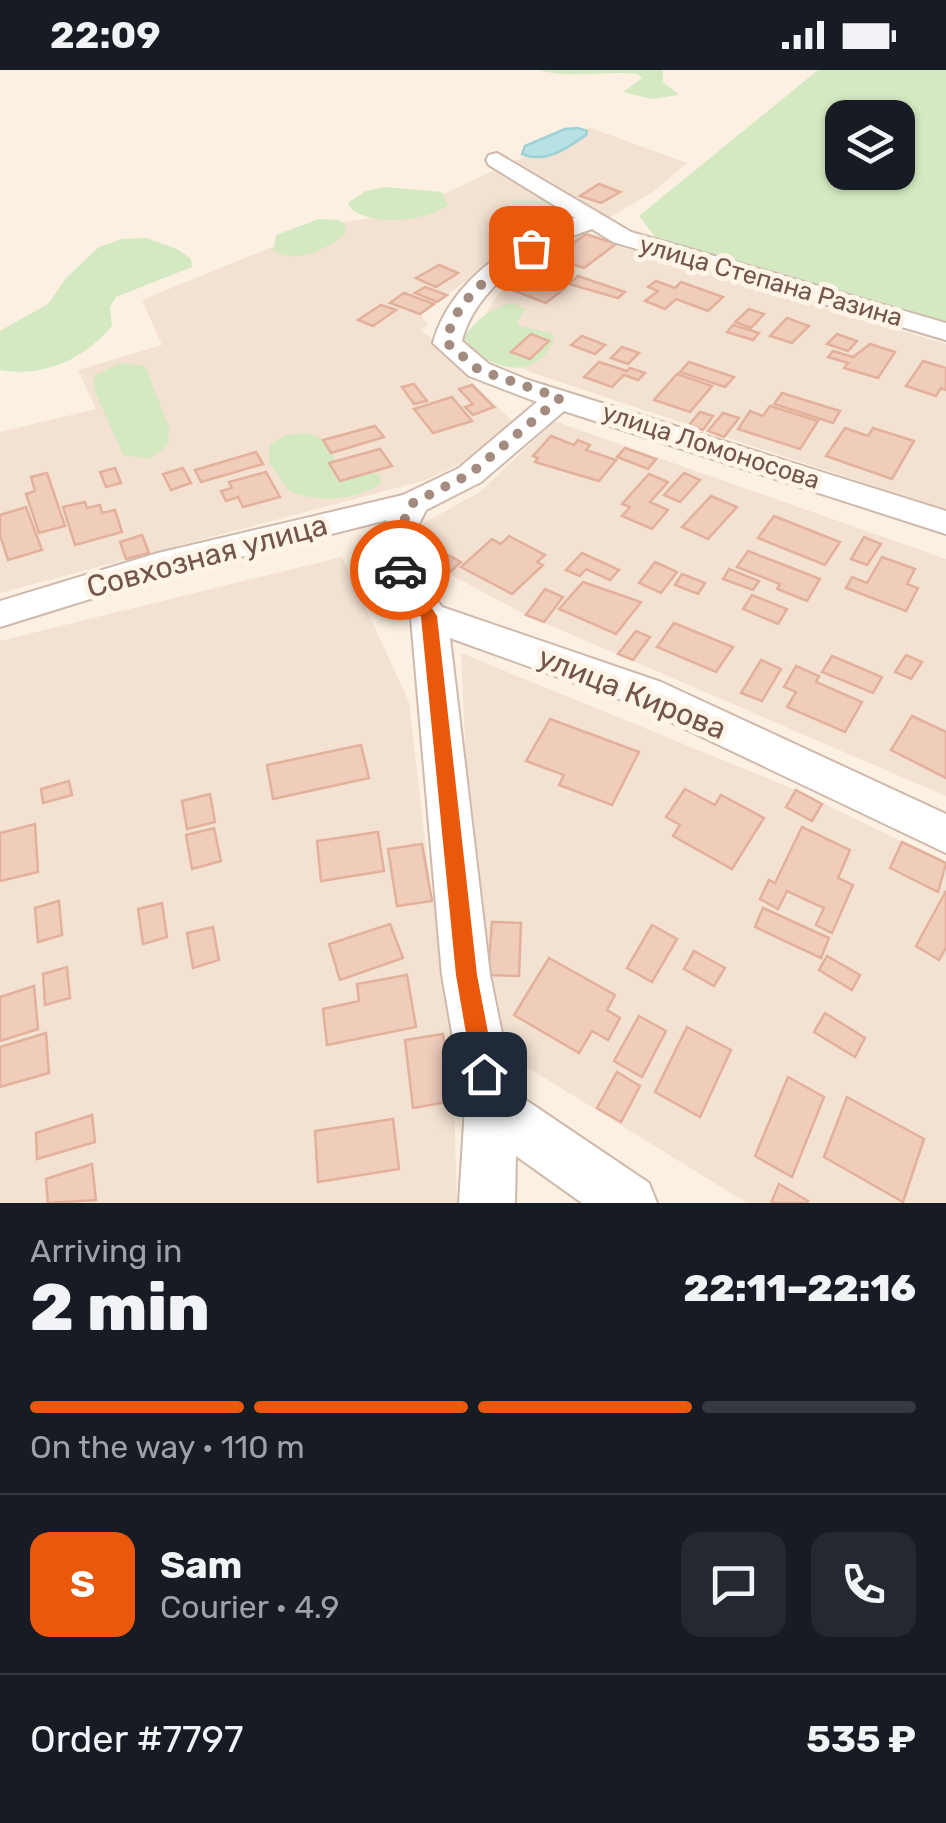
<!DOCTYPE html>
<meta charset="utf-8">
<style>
body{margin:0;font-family:Rubik,sans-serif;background:#242831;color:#f1f3f6;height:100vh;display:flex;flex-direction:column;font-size:38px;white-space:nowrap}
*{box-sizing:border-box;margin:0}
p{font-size:32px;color:#9ea1a6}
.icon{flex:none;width:55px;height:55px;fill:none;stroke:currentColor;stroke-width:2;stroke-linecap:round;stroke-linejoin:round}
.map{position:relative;height:1133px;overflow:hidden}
.panel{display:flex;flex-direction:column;background:#171b24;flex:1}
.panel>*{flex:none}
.tools{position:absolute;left:825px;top:30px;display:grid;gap:20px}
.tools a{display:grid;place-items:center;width:90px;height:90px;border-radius:20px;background:#171b24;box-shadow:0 2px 8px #0004;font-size:50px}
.pin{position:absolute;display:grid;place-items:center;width:85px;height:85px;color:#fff;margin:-42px;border-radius:20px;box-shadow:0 5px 15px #0006}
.courier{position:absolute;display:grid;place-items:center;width:100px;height:100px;margin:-50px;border:8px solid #ea580c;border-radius:50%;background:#fff;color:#222;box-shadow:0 2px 12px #0007}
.summary em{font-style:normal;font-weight:800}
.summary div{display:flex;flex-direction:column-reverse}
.summary{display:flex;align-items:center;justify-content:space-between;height:170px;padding:0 30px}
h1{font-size:65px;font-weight:800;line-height:75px}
.bar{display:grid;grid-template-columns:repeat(4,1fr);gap:15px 10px;align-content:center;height:120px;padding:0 30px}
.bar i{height:12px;border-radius:8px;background:#363941}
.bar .current{background:#ea580c}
.bar p{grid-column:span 4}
.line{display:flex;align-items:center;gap:25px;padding:0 30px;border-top:2px solid #363941}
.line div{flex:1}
.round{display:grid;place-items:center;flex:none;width:105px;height:105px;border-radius:20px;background:#242831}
.status{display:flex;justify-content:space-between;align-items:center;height:70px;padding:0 50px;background:#171b24;direction:ltr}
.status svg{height:28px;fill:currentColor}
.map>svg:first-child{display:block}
</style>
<div class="status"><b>22:09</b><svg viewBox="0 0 49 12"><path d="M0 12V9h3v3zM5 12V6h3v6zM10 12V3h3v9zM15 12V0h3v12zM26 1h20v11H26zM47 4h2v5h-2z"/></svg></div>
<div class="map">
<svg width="946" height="1133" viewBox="0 0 946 1133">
<rect width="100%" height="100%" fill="#fcf0e2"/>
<g fill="#f3e1d1">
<polygon points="588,57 687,93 654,121 609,148 511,93"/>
<polygon points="496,99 578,143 502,184 421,244 428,256 420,259 466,299 463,303 515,354 476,386 426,410 0,523 0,362 96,339 78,300 162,275 142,230 329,154 404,144"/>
<polygon points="570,162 946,274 946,440 533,303 467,276 497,225 540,193 528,188"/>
<polygon points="554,351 946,489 946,726 526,545 433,495 414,458 480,422"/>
<polygon points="342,487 409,632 432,830 443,834 470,1026 454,1031 457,1133 0,1133 0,571"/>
<polygon points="461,583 796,720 946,793 946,1133 747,1133 490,974 469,758"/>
</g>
<g fill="#d4e9c1" fill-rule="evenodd">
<path d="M538,0H663V12L679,25L652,29L623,22L642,8L638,4C605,0 570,9 538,0Z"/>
<path d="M818,0H946V253L663,177L639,146ZM842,48H898V102H842Z"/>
<path d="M385,117L442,122L448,135C423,152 378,156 352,140L348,133L366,121Z"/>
<path d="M319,149L339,150L347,157L344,165C325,180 296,194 273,181L276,165Z"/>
<path d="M146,168L177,179L191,189L192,197L116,227L110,237L112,256C84,289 44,308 0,300V261L48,234L67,207L99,177L122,169Z"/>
<path d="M513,233L526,239L517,252L519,256L551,263L554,269C535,315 490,298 462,272C469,254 494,236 513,233Z"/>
<polygon points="121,293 145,296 169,357 168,375 149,389 123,385 94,319 94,306"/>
<path d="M306,363L320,367L338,393L380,405L381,413C357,431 317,433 290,421L269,393V375L286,365Z"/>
</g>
<path fill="#b7e1e4" stroke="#9ed1d6" stroke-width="2.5" d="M578,58L587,61L586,65C567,78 546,94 522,84L525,76L565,59Z"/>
<g fill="#f0ccba" stroke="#e3b19b" stroke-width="2.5">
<polygon points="599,114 620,122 601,133 580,126"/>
<polygon points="510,148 534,155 505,171 491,164 503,158 497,155"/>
<polygon points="586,164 616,174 584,198 559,189 567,183 562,181"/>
<polygon points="439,195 458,203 436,217 416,208"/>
<polygon points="513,197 528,202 509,216 494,210"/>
<polygon points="535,203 552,208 547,212 565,218 546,233 512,220"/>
<polygon points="578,206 625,222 618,228 569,214"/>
<polygon points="656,211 675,218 681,212 723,227 708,241 676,229 665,239 645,231 658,221 648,217"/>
<polygon points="425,217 447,225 437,232 415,223"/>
<polygon points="404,223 434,234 420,244 390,233"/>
<polygon points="381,235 396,240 373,256 358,250"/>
<polygon points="749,239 764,244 751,258 735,252"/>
<polygon points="787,248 809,256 792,273 770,266"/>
<polygon points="733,255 759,263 753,270 727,262"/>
<polygon points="531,264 549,271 530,289 511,282"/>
<polygon points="837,264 857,271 848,281 827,274"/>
<polygon points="582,266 605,275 595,284 571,275"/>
<polygon points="870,274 895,282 878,308 844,298 848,293 828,287 833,281 853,287"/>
<polygon points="622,277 639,283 628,294 611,288"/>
<polygon points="923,291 946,298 946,320 941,318 936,326 906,316"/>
<polygon points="599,292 627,301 630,298 645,303 638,310 624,305 612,317 584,307"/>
<polygon points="689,292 734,307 725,317 680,302"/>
<polygon points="677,304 712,316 690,342 654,330"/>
<polygon points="414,314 427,331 414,334 402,317"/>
<polygon points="472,315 494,337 473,345 465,337 473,334 459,319"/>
<polygon points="782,323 840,341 833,353 774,334"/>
<polygon points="452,327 472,351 433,363 414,339"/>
<polygon points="770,336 818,351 800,379 738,359 750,341 763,346"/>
<polygon points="700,342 713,346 703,360 689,355"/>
<polygon points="723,343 739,348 724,367 708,361"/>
<polygon points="375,356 384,367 331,383 323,370"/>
<polygon points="845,358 868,366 873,358 914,371 892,409 826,386"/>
<polygon points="551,366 574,375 578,370 590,375 586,380 616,390 599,411 535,392 538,388 533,386"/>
<polygon points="625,378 656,389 648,399 617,387"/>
<polygon points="380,379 392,396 340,411 329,393"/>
<polygon points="256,382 263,394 201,412 195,400"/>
<polygon points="115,398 121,413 106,417 100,402"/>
<polygon points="183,398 191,413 171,420 163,404"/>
<polygon points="266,402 280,427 243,437 238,427 226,431 221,421 232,418 229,412"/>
<polygon points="47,403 65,456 39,463 26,424 35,421 31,407"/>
<polygon points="684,403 700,410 680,432 664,425"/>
<polygon points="649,404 668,412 650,432 668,440 652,459 622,446 630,437 622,434"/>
<polygon points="711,426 737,437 708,469 682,457"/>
<polygon points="85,432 87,438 100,435 102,443 115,440 122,462 75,475 63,437"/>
<polygon points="26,437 42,480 8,490 0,465 0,445"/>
<polygon points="774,446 827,467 840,472 825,495 758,468"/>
<polygon points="142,465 149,483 126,489 120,472"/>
<polygon points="509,466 545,485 537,492 543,495 512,524 461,497 492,469 501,474"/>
<polygon points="864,467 881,474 867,495 851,489"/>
<polygon points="748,481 820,509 807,531 777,519 780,514 737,497"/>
<polygon points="582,483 619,500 610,510 586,499 580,506 566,500"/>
<polygon points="446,484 461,492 449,503 433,495"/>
<polygon points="882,487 915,499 907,514 918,518 906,541 846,518 852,507 867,513"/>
<polygon points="655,492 677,502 661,523 639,513"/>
<polygon points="729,499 759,511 753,520 723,509"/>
<polygon points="682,504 705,513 698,524 675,515"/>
<polygon points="583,512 641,532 616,564 559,539"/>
<polygon points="545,519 563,527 544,552 526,545"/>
<polygon points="752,525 787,539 778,554 743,539"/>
<polygon points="674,553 733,577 716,602 657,577"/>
<polygon points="636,561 650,567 633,590 618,584"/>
<polygon points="906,585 922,592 911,609 895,602"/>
<polygon points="832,586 882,607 873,623 822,602"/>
<polygon points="761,590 781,599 762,631 741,623"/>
<polygon points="796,596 819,606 816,612 862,632 845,662 787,637 796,622 784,617"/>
<polygon points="912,646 946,662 946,708 891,680"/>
<polygon points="550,649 639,682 612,735 559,715 564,705 526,691"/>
<polygon points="361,675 369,708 273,729 267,695"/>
<polygon points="69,711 72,725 43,733 41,719"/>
<polygon points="685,719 715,735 721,725 764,748 732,799 673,766 680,755 666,747"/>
<polygon points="796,720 822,734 812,751 786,737"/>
<polygon points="210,724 215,752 187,759 182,731"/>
<polygon points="35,754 38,802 0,811 0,763"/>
<polygon points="802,757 850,780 838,808 853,815 832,863 816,855 824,838 787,821 778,839 760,829 769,810 775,813"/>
<polygon points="214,758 221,791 192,799 186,765"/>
<polygon points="378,762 384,801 321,811 317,771"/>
<polygon points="902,772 946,793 938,822 890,798"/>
<polygon points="422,774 432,831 397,836 388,779"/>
<polygon points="946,821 946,878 939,890 916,876"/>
<polygon points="59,831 62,865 38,872 35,838"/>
<polygon points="162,833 167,867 143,874 138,839"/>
<polygon points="763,838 829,868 821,888 755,857"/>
<polygon points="492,852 521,853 519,906 488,905"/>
<polygon points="390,854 403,888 340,910 329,874"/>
<polygon points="652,855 677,869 652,912 627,898"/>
<polygon points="213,857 219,890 193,898 187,863"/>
<polygon points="694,881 725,898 714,916 684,899"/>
<polygon points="827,886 860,905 852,920 819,900"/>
<polygon points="549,888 615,925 607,940 620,948 608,970 592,961 579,983 514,945"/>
<polygon points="67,897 70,928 45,935 43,904"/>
<polygon points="407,905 416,957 327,975 323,939 359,931 357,914"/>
<polygon points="34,916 38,959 0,971 0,927"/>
<polygon points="825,943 865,968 855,987 814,962"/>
<polygon points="639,946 666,961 642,1007 614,991"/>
<polygon points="687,957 731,980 700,1047 655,1022"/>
<polygon points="46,963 49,1003 0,1017 0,977"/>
<polygon points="443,964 453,1031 413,1038 405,970"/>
<polygon points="617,1002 640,1016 621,1052 597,1038"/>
<polygon points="788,1007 824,1027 792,1107 755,1086"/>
<polygon points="847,1027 924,1069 903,1132 824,1087"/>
<polygon points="92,1045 95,1072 37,1089 36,1063"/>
<polygon points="393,1049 399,1099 318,1112 315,1061"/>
<polygon points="92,1094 96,1130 48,1133 46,1109"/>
<polygon points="779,1114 808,1131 807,1133 771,1133"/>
</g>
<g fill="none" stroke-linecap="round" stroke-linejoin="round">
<defs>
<path id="minor" d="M497,83L631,162L946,253V270L613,172L592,159C539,176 476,215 462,271L489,294L528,310L946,441V464L564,341L481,412L426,440L412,468L418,505L442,537L661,612L946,744V783L633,634L450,568L490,905L514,1022L649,1113L657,1133H582L516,1086L515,1133H459L465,1037L442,905L411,548C389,517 368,487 387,450L164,506L0,557V531L158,483L403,425L459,398L537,332L469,306L433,273C450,210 515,168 575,148L489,95L486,90L489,85Z"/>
</defs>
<use href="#minor" stroke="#cfb9ac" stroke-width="4"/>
<use href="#minor" fill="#fff" fill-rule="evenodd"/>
</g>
<polygon fill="#ea580c" points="400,494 405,496 437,546 477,905 496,1004 492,1011 484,1015 477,1011 473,1004 456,905 421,547 396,511 392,500"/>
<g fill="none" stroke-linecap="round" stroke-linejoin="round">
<path stroke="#a38b7f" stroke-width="10" stroke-dasharray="0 18" d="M400,500L395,468L413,433L470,404L560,328L479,300L447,273C451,230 499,199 531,178"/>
</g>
<g text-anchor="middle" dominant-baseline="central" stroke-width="10" stroke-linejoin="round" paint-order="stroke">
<g font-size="25" fill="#735549" stroke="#fff4e8">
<text transform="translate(771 211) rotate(16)">улица Степана Разина</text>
<text transform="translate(711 376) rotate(18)">улица Ломоносова</text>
</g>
<g font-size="30" fill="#735549" stroke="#fff4e8">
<text transform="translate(207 486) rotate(-15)">Совхозная улица</text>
<text transform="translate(632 623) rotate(22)">улица Кирова</text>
</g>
</g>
</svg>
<div class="tools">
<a><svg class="icon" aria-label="layers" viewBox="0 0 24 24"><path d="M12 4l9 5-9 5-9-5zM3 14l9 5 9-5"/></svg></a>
</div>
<div class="pin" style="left:531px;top:178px;background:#ea580c"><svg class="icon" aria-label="bag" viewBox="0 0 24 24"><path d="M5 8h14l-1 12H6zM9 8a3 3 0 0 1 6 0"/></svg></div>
<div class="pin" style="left:484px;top:1004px;background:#1f2937"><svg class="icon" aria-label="home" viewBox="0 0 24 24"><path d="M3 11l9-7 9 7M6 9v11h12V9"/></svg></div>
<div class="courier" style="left:400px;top:500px"><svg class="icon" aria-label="car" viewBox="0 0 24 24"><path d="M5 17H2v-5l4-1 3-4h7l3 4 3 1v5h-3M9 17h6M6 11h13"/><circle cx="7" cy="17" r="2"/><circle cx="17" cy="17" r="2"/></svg></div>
</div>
<section class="panel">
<div class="summary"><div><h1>2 min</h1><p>Arriving in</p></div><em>22:11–22:16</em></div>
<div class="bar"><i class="current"></i><i class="current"></i><i class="current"></i><i></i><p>On the way · 110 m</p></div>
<div class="line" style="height:180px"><b class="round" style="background:#ea580c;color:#fff">S</b><div><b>Sam</b><p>Courier · 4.9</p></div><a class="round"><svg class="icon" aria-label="chat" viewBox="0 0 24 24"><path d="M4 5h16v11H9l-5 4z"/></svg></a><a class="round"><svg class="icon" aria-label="phone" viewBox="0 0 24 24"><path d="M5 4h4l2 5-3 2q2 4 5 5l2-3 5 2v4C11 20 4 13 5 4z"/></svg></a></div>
<div class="line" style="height:130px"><div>Order #7797</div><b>535 ₽</b></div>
</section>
